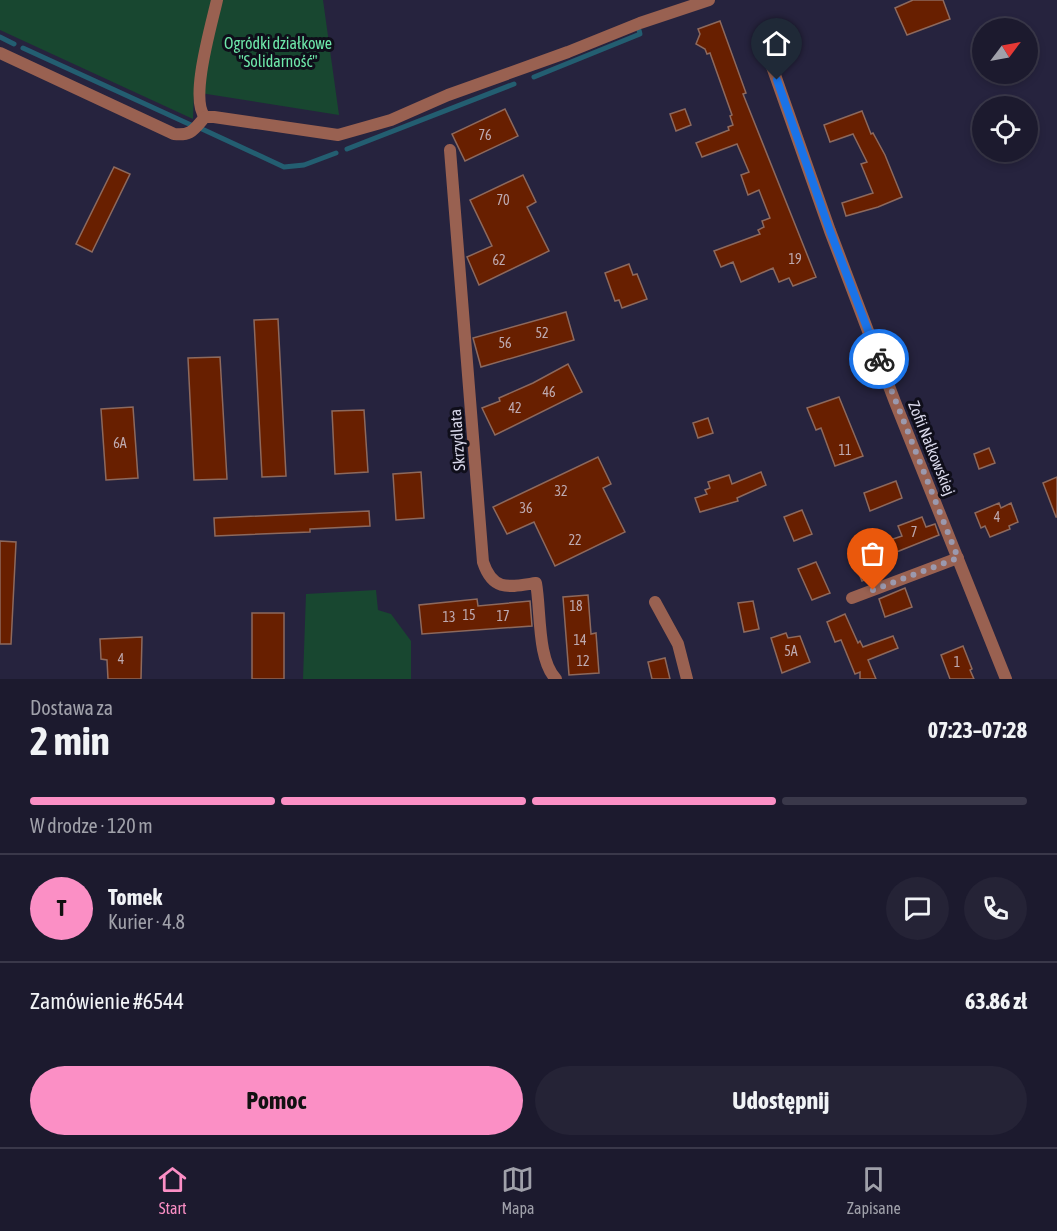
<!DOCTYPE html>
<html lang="pl">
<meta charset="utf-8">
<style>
body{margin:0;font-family:"Asap Condensed",sans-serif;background:#252336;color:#f1f3f6;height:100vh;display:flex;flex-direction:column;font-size:22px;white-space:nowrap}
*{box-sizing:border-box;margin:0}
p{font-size:20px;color:#a0a1aa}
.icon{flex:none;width:33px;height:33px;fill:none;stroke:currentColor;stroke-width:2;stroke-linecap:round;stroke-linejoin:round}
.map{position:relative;height:679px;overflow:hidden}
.details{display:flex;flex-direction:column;background:#1c1a2e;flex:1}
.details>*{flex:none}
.needle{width:39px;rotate:58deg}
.tools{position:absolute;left:972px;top:18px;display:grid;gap:12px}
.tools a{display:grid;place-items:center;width:66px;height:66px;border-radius:50%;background:#1c1a2e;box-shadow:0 3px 9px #0003,0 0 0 2px #3a384a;font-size:30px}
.pin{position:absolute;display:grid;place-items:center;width:51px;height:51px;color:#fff;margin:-62px -26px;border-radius:50% 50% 50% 0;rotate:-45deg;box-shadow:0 0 6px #0007}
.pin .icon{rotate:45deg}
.courier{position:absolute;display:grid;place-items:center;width:60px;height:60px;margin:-30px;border:4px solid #1a73e8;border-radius:50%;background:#fff;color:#222;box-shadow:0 2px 8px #0007}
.head em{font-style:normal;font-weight:700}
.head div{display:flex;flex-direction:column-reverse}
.head{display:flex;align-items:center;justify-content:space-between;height:102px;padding:0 30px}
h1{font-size:39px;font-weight:700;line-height:45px}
.bar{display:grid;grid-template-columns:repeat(4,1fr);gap:9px 6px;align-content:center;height:72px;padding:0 30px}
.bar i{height:8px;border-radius:4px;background:#3a384a}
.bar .on{background:#fb8fc5}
.bar p{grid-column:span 4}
.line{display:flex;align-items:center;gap:15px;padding:0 30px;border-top:2px solid #3a384a}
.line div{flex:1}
.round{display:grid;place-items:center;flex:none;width:63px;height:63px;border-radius:32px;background:#252336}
.action{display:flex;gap:12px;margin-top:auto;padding:12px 30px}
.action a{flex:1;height:69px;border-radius:36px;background:#fb8fc5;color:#111;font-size:24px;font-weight:700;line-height:69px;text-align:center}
.action a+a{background:#252336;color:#f1f3f6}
.menu{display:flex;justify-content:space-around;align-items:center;height:84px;border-top:2px solid #3a384a;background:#1c1a2e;font-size:16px;color:#a0a1aa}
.menu a{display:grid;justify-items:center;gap:3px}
.menu .on{color:#fb8fc5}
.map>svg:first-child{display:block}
</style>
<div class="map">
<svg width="1057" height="679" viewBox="0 0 1057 679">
<rect width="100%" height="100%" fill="#26233e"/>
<g fill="#184730">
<polygon points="0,0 323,0 339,115 194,92 193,119 0,30"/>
<polygon points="376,590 378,610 391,614 411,641 411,679 303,679 306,594"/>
</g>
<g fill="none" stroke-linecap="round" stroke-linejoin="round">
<g stroke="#235e71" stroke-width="5">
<polyline points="0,37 14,44"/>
<polyline points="23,48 191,125"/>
<polyline points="534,77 640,34 639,30"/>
<polyline points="202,129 284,167 304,165 336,153"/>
<polyline points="347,149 514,84"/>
</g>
</g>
<g fill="#681f00" stroke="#8d695d" stroke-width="1.5">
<polygon points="913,0 943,0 950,19 907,35 895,8"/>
<polygon points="720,21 746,93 743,94 816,277 793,286 789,278 779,282 773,268 741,282 733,262 721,267 714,251 760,234 758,230 764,227 762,221 770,218 759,190 748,195 741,175 749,172 737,144 702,157 696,143 729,130 728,127 733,125 730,116 732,115 710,53 707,54 705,49 696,44 700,34 698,29"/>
<polygon points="505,109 518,136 465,161 452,134"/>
<polygon points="685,109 691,125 676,131 670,114"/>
<polygon points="862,111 871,134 873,133 885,155 902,197 878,207 846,216 842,203 873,193 861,164 867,162 853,134 830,142 824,125"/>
<polygon points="114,167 130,174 92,252 76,244"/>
<polygon points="523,175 536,202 527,207 549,251 479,285 467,257 492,246 470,200"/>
<polygon points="629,264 633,275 637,274 647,299 622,308 619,300 615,301 605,273"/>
<polygon points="566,312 574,340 481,367 473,338"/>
<polygon points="278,319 286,476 262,477 254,320"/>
<polygon points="220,357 227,479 194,480 188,358"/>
<polygon points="568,364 582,392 495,435 482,408 500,401 499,398 533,383"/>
<polygon points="839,397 863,456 835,466 821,428 816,430 807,408"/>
<polygon points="133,407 138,478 106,480 101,409"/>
<polygon points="364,410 368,472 335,474 332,411"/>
<polygon points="708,418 713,433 698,438 693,423"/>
<polygon points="989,448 995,463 979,469 974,454"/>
<polygon points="598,457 611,484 603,488 625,532 555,566 534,522 507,534 493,507"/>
<polygon points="421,472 424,518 396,520 393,474"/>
<polygon points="761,472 766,485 737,498 738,501 700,512 695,498 707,494 705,490 710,488 708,482 729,475 732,484"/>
<polygon points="1057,477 1057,517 1056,517 1043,483"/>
<polygon points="896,481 902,498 870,511 864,493"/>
<polygon points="999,503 1001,508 1011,503 1018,522 1009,526 1010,529 990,537 985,526 981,528 975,513"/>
<polygon points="802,510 812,534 794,541 784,517"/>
<polygon points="369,511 370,526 310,529 310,532 215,536 214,518"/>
<polygon points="922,517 926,527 935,524 939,535 884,557 887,565 874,569 876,575 862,581 851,553 902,536 898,526"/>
<polygon points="0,541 16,542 11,644 0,644"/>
<polygon points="816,562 830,593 812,600 798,569"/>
<polygon points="905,588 912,607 885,617 879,599"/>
<polygon points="588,595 591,634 596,633 599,673 569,675 563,597"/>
<polygon points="477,599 478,606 530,601 532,626 422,634 419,605"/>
<polygon points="753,601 759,629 744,632 738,603"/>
<rect x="252" y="613" width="32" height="66"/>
<polygon points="845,614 858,643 860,641 863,647 893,636 898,648 868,660 876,679 860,679 860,672 855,674 841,640 835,642 827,622"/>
<polygon points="786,633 788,638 800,636 810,662 782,673 771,638"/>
<polygon points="142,637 141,679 108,679 107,660 101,659 100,639"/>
<polygon points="963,646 972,669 970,670 974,679 950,679 941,655"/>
<polygon points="665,658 670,679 652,679 648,662"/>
</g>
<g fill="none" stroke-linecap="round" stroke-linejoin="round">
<path stroke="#996151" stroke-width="12" d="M205,117C189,100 212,23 217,0"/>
<g stroke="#996151" stroke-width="12">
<path d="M0,53L174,134C192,136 194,129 205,117H214L338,135L391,120L448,95L568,52L640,23L709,0"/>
<polyline points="769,58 830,231 895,402 1006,679"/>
<path d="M450,150L483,562C493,592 509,587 536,583C541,610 537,660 556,679"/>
<polyline points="852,598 958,558"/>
<polyline points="655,602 678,644 687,679"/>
</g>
</g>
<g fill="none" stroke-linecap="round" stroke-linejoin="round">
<polyline stroke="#9b99ae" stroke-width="6" stroke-dasharray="0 10.8" points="873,590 958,558 879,359"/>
<polyline stroke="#1a73e8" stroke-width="8" points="777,80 830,231 879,359"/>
</g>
<g text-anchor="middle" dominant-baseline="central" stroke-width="6" stroke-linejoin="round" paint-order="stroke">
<g font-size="14" fill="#beaab0">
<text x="485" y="135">76</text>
<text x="503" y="200">70</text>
<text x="795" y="259">19</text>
<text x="499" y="260">62</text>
<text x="542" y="333">52</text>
<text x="505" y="343">56</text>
<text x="549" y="392">46</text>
<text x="515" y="408">42</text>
<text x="120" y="443">6A</text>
<text x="845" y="450">11</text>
<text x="561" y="491">32</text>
<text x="526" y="508">36</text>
<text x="997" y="517">4</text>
<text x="914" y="532">7</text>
<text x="575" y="540">22</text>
<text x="576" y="606">18</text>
<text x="469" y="615">15</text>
<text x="503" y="616">17</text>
<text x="449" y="617">13</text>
<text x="580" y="640">14</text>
<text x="791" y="651">5A</text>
<text x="121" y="659">4</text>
<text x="583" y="661">12</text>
<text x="957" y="662">1</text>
</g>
<g font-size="16" fill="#6ee8aa" stroke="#0f0e1a">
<text x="278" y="43">Ogródki działkowe<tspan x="278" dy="18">"Solidarność"</tspan></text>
</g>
<g font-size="16" fill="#dad9eb" stroke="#0f0e1a">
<text transform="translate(457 440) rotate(-94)">Skrzydlata</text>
<text transform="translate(932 448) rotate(68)">Zofii Nałkowskiej</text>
</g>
</g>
</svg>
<div class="tools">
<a><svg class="needle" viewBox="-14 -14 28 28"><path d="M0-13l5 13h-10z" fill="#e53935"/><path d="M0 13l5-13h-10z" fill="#a0a1aa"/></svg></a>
<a><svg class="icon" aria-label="locate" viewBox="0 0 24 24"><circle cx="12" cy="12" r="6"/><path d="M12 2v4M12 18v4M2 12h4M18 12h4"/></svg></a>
</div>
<div class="pin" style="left:873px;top:590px;background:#ea580c"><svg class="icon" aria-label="bag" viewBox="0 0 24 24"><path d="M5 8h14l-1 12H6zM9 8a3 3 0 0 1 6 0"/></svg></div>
<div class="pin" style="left:777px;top:80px;background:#1f2937"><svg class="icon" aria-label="home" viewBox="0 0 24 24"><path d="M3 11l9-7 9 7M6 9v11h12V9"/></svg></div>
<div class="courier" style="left:879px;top:359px"><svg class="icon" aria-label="bike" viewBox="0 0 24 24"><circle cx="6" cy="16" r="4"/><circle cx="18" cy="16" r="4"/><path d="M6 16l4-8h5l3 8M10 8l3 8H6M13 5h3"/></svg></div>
</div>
<section class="details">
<div class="head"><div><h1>2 min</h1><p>Dostawa za</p></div><em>07:23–07:28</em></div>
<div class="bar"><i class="on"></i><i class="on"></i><i class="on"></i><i></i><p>W drodze · 120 m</p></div>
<div class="line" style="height:108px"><b class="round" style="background:#fb8fc5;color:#111">T</b><div><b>Tomek</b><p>Kurier · 4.8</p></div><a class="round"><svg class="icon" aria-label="chat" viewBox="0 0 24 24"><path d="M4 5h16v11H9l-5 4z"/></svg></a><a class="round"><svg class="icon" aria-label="phone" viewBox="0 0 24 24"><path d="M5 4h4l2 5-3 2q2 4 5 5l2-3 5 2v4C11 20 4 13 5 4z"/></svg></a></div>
<div class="line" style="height:78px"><div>Zamówienie #6544</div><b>63.86 zł</b></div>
<div class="action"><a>Pomoc</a><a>Udostępnij</a></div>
</section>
<nav class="menu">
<a class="on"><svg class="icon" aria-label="home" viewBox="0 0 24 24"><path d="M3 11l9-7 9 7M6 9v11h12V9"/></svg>Start</a>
<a><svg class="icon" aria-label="map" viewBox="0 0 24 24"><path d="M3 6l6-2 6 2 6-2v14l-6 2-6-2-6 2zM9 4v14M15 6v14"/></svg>Mapa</a>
<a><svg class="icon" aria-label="saved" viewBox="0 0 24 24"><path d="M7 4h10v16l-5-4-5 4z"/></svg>Zapisane</a>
</nav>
